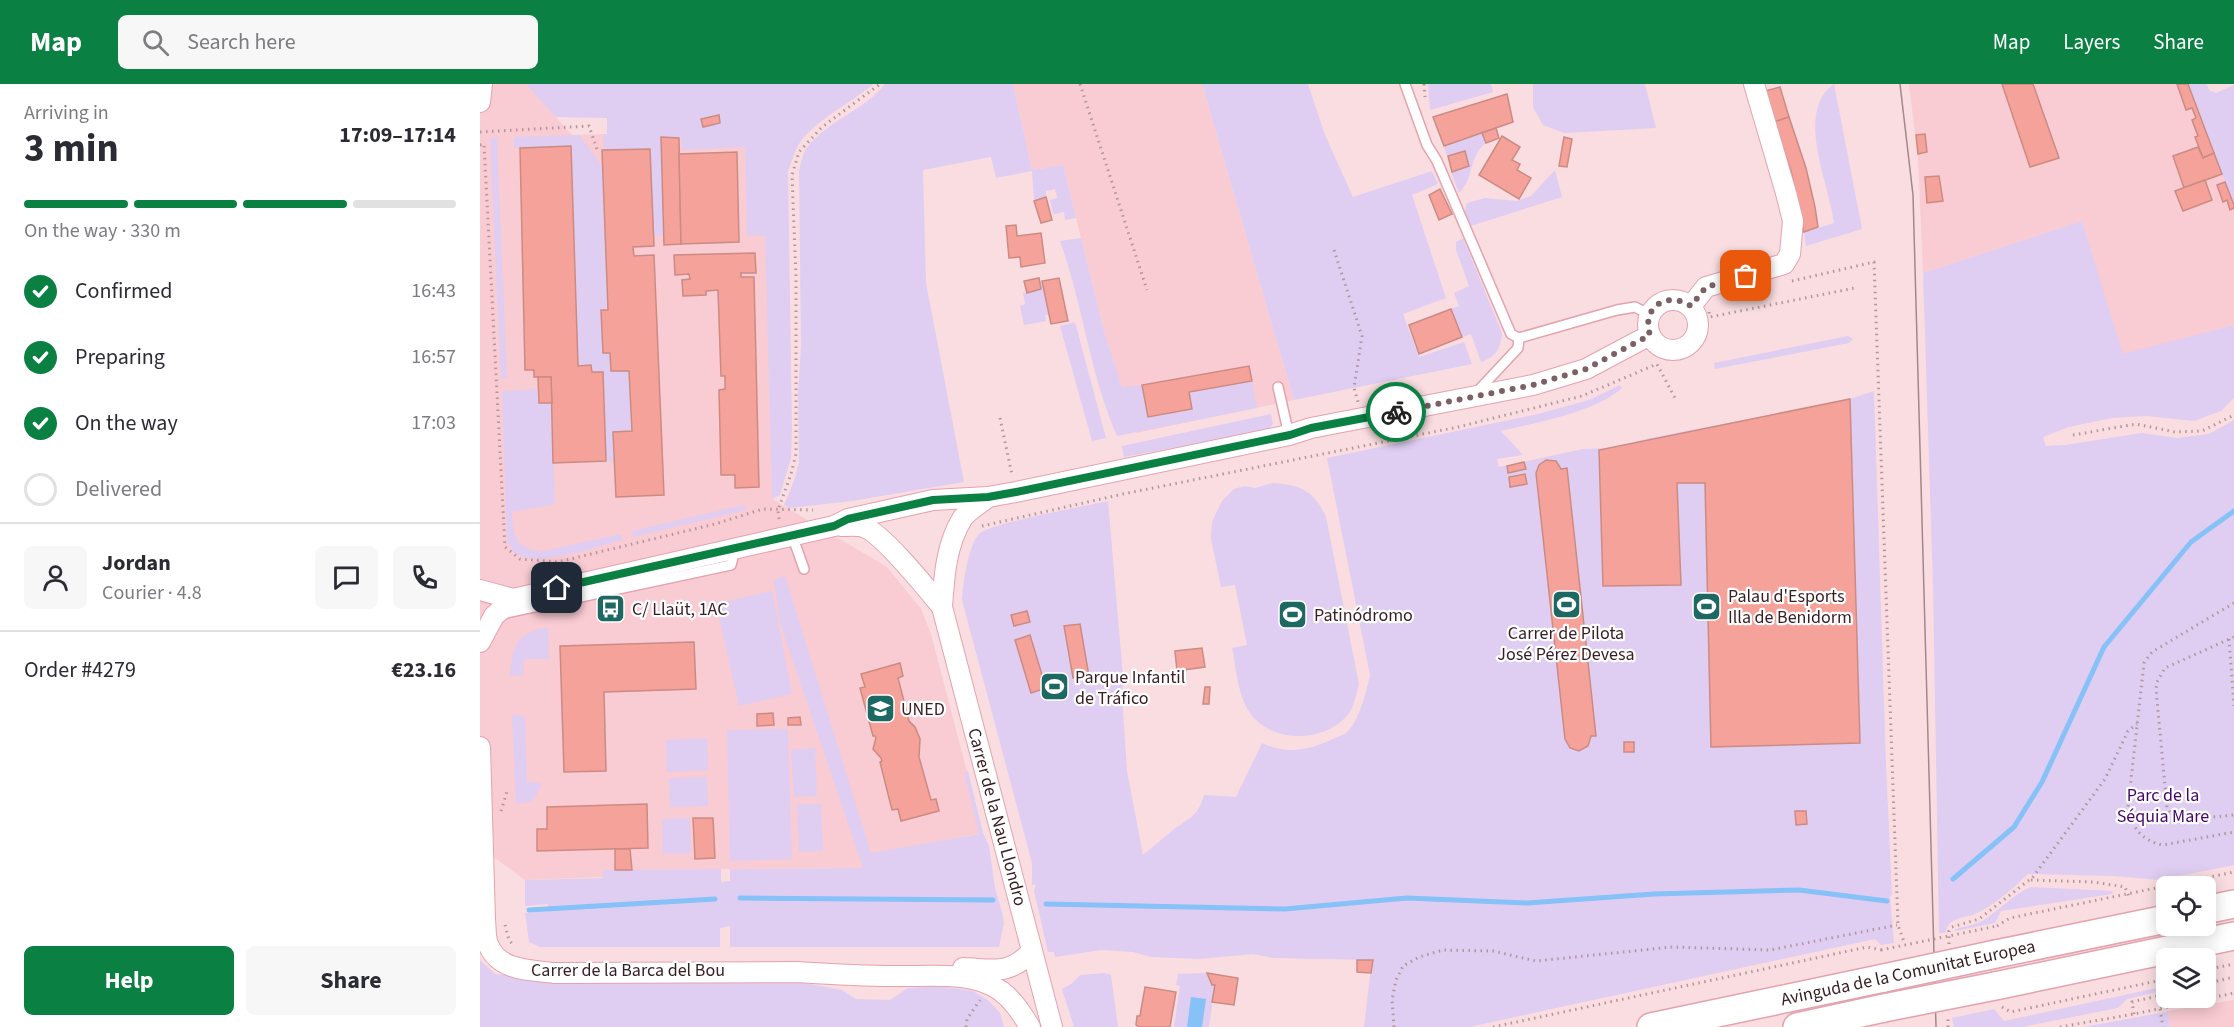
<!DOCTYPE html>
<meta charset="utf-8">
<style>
body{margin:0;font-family:"Source Sans 3",sans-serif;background:#f7f7f7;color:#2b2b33;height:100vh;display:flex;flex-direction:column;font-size:22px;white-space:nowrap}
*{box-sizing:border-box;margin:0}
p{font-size:20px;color:#7c7c81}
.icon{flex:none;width:33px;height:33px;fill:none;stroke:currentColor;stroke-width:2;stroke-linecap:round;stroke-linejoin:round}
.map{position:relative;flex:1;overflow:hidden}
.drawer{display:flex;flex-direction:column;background:#fff;width:480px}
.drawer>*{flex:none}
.fabs{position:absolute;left:1676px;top:792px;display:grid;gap:12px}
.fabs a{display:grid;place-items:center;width:60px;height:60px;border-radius:9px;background:#fff;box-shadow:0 3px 15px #0003;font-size:30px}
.pin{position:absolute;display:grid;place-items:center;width:51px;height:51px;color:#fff;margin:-26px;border-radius:12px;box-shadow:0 3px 9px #0006}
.courier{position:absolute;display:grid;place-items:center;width:60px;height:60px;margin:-30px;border:4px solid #0b8043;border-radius:50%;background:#fff;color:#222;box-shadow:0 2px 8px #0007}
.overview em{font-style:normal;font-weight:700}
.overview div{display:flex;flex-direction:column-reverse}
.overview{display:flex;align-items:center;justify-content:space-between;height:102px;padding:0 24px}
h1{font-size:39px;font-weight:700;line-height:45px}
.bar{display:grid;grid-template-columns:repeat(4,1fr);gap:9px 6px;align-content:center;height:72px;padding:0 24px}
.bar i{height:8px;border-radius:4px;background:#e1e1e2}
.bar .current{background:#0b8043}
.bar p{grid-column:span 4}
.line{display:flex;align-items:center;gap:15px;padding:0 24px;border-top:2px solid #e1e1e2}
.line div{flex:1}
.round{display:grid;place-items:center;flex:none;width:63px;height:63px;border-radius:9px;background:#f7f7f7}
ol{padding:0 24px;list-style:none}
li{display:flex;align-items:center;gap:18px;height:66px}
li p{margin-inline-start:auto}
li .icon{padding:6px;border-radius:50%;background:#0b8043;color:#fff;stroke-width:4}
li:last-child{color:#7c7c81}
li i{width:33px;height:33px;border:3px solid #e1e1e2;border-radius:50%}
.button{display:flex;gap:12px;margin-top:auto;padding:12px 24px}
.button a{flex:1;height:69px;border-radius:9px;background:#0b8043;color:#fff;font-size:24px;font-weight:700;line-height:69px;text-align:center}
.button a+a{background:#f7f7f7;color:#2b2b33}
header{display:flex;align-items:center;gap:36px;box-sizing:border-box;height:84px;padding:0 30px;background:#0b8043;color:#fff}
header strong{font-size:28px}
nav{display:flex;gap:33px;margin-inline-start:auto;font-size:21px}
.search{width:420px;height:54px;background:#f7f7f7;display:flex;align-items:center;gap:15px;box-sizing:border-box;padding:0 21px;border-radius:9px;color:#7c7c81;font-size:22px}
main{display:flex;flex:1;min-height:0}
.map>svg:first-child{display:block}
</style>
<header>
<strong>Map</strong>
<div class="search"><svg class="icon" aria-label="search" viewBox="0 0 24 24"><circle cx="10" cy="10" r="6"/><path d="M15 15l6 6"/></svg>Search here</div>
<nav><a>Map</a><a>Layers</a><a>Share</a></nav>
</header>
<main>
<section class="drawer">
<div class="overview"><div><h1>3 min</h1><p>Arriving in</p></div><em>17:09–17:14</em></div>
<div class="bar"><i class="current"></i><i class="current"></i><i class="current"></i><i></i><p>On the way · 330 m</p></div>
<ol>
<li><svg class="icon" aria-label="check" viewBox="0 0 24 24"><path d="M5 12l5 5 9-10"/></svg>Confirmed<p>16:43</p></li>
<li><svg class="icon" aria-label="check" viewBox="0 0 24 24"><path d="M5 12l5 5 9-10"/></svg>Preparing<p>16:57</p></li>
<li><svg class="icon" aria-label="check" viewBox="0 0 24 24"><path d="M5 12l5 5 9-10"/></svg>On the way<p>17:03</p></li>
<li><i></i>Delivered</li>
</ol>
<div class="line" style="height:108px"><a class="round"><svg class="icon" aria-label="person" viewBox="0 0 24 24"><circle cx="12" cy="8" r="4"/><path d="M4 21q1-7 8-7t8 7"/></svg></a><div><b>Jordan</b><p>Courier · 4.8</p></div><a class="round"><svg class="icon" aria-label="chat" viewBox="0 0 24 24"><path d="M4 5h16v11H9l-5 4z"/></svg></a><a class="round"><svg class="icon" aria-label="phone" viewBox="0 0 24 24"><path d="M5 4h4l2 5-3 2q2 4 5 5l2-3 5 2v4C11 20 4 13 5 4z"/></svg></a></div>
<div class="line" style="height:78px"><div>Order #4279</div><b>€23.16</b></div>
<div class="button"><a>Help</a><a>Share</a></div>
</section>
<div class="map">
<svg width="1754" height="943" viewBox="0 0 1754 943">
<rect width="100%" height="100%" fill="#f9dde1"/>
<g fill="#f9cbd2">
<polygon points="0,0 46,0 92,51 284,46 292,415 407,483 441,525 451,550 503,749 380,772 383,784 124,786 123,793 45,796 0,763"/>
<polygon points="533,0 722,0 814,316 656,349 624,247 583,81 552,86"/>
<polygon points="1429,0 1708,0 1754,121 1754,241 1642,271 1602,137 1443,189 1438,72"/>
<polygon points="1754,916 1754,943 1690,943 1688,927"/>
</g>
<g fill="#dfcef2">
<path d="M46,0H393C372,19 334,36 319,60C314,68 312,78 308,87L312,344L311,374L300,411L292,415L285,152L267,151L265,63L202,66L201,54L182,53L184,151L174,152L170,65L124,66L123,50H127V34L75,33Z"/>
<path d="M405,0H533L552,86L583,81L596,134L585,136L584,128L573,130L570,116L577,114L575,105L566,107V113L554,117L552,87L516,94L511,73L443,86L446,199L484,398L372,417L309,424L304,421L314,397L319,379L318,309L321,262L319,87C321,80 322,71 326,65C346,37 384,27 405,0Z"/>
<polygon points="722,0 828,0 845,51 873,113 952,87 958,100 932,111 966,214 923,230 939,273 984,258 992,280 814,316"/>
<polygon points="948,0 1011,0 1013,8 950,26"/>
<polygon points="1053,0 1165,0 1176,44 1084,49 1063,41 1053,23"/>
<path d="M1354,0L1382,145L1326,162L1324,148L1354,139C1350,101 1314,28 1354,0Z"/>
<polygon points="1708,0 1727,0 1729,6 1736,9 1754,1 1754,121"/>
<path d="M1002,49L1006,59C989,71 994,95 979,109L971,88L989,82L985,68L967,72L964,62Z"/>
<polygon points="100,51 123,84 128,226 122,226 123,269 130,269 131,287 149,287 152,347 133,348 134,377 126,377 123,288 112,288 111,281 98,282 91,62 34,64 34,53"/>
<polygon points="10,54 17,54 27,294 21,294"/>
<polygon points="1075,86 1082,113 991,142 985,127 987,119 1005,114 1037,117 1051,112"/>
<path d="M1602,137L1643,270L1754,241V314L1741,327L1714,337L1667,332L1632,334L1589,343L1563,353L1566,362L1585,361L1662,349L1697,354L1729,350L1754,336V781L1679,796L1633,792L1548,790C1532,805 1515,821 1495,830C1488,833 1479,833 1473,837C1468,840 1467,844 1465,849H1459L1453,501L1443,189Z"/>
<path d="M601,154L624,247L642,303L662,301L668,333L711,325L709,308L772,297L777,324L637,352C610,290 603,221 580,157Z"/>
<path d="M983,154L1022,249C1021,264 1016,273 1001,278L991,250L982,253L971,225L979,222L974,209L989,202L976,166V158Z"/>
<polygon points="562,197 569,231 565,231 566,237 544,241 540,222 545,220 543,209 561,205 560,198"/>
<polygon points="595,238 626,354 612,357 580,242"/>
<polygon points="1368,252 1373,255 1369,259 1235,285 1234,279"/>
<path d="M1140,301L1142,304C1116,328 1055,339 1021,347L1043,371L1017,375L1019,383L1103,365L1131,364L1170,354L1370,315L1394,307L1406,681L1412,811L1410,812L1414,859L1401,861L1395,855L989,943H884L892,876L794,874L773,870L719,875L671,873L653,868L621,866L575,873L574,868H568L554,807L556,800L552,801V779L482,516C483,499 488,462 499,450C509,439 607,422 628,417L643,593L642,612L647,687L663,771C673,763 683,754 693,746C709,734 718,733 724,711L756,713L782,659C808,671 830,666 855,654C858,652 865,651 867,648C879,637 887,606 890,591L847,374L1058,330L1109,316Z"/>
<path d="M59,305V319H72L75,420L32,428C32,452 37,467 64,467L141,450L142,456C118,462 54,486 34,468C31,465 29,459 27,455L22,307Z"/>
<polygon points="791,330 793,340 788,346 644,373 642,362"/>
<path d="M792,399C820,401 834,406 846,433L879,600C876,611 874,625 865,634C843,656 801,659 777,637C758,620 757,588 752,564L767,561L755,501L741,503L731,455L732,438L742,417L754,405L765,402L775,404Z"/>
<polygon points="264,421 266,426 153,453 152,447"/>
<polygon points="305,492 391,769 499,750 484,688 488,687 503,749 509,762 515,804 522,828 524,839 519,863 250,863 250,842 240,844 240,863 60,863 49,858 45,829 68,827 68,820 45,822 45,796 123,794 123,786 241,785 241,798 250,797 250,785 383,784 300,539 294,496"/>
<polygon points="292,507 312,610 259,622 236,520"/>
<path d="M68,543L69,575H44L43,591L30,592C32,561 37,549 68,543Z"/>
<polygon points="36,630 45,633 47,698 60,699 61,701 55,714 49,718 36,720 32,631"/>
<polygon points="308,645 312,775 250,777 247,646"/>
<polygon points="227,654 228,686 187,688 186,656"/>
<polygon points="335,664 337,712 314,713 311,666"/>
<polygon points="227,693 228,722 190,723 189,694"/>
<polygon points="317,720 341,720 343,767 319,768"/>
<polygon points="210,734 211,769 183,770 182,735"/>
<path d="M1551,803L1633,807L1632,810L1521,827L1515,839L1475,847L1476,845C1486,842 1495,841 1504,836C1520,826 1533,810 1551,803Z"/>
<polygon points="0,876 15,890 104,898 314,897 362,906 376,915 410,916 428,904 459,902 493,907 509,917 520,929 524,943 0,943"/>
<polygon points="625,889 631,891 638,943 594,943 582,905 591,900 600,891"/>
<polygon points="727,889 732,901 735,901 729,943 694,943 700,902 696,901 698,890"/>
<polygon points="1686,902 1686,906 1647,915 1638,924 1542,943 1474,943 1472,934 1514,925 1524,937"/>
<polygon points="1688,927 1690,943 1604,943 1685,928"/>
</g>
<polygon fill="#86c1f7" points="711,913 726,915 722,943 707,943"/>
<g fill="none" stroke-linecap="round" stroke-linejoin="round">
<g stroke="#86c1f7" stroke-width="5">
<polyline points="1473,795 1534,743 1562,698 1624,563 1711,458 1754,427"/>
<polyline points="260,814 513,816"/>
<polyline points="566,820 805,825 927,814 1047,819 1174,810 1319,806 1407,817"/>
<polyline points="49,826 235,815"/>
</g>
</g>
<g fill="#f5a39a" stroke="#cb8b83" stroke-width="1.5">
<polygon points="1522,0 1553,0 1579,74 1550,83"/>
<polygon points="1697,0 1708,0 1734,69 1723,74 1715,53 1718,52 1712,36 1716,34 1712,24 1706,26"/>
<polygon points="1300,3 1309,33 1294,38 1285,7"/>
<polygon points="1027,10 1033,38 964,62 953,33"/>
<polygon points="239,31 240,39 223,43 221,35"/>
<polygon points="1309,33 1326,84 1335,123 1338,143 1324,148 1311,87 1294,38"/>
<polygon points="1016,44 1019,54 1006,59 1002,49"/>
<polygon points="1445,50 1447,68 1438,70 1436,51"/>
<polygon points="1022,52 1040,63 1032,76 1040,80 1037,86 1051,94 1039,115 999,91"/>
<polygon points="181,53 199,54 201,160 184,161"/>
<polygon points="1084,53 1092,55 1087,83 1079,82"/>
<polygon points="91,62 98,282 111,281 112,288 123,288 126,377 73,379 71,293 54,293 54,286 45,286 40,64"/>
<polygon points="1718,63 1723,74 1734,69 1742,90 1704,104 1693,72"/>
<polygon points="170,65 174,162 153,163 154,172 174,171 184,411 136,413 133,348 152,347 149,287 131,287 130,269 123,269 121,226 128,226 122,66"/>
<polygon points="985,67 989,82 972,88 968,72"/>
<polygon points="257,68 259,158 201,160 199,70"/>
<polygon points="1459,92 1463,117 1447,119 1445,93"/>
<polygon points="1725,96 1732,116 1703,127 1695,107"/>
<polygon points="1745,98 1754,121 1754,124 1750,126 1747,116 1743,118 1737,101"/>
<polygon points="960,105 972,130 959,136 949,111"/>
<polygon points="566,113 572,136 561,139 554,117"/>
<polygon points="536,141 537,152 561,149 565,179 541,183 540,173 529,174 526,142"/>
<polygon points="275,169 276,189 261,189 261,193 274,193 279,403 255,404 255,391 241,391 239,306 245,305 245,292 241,292 238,206 226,207 226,211 203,212 202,196 210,195 209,190 195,191 194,171"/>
<polygon points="559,194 561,205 547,209 544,197"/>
<polygon points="579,194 588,237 571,240 562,197"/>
<polygon points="971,225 982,253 939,270 929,241"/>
<polygon points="769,282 772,297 709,308 712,325 668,333 662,301"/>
<polygon points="58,293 71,293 72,319 59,319"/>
<polygon points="1370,315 1380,659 1231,663 1225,399 1197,399 1201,501 1123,502 1119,366"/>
<polygon points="1066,376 1076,377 1081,385 1087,384 1116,652 1111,652 1108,662 1099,667 1090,664 1085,655 1056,389 1059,381"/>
<polygon points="1044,378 1046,385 1028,389 1027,382"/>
<polygon points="1045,390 1047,400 1030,403 1029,393"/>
<polygon points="547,527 550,538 534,542 531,531"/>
<polygon points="600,540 609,592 593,594 584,542"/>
<polygon points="550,551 566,604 551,609 535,556"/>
<polygon points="214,558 216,605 124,608 126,687 84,688 80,562"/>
<polygon points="722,564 725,583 697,587 695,567"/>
<polygon points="420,579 423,592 418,594 429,637 435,643 440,655 439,673 451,716 456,715 459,727 421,737 418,725 412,726 400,678 402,677 401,674 393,665 396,654 395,652 393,652 380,604 385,603 381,590"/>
<polygon points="725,603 730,603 729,620 723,620"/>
<polygon points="293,629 294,641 277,642 277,630"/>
<polygon points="320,633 321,641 308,641 308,634"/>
<rect x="1144" y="658" width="10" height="10"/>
<polygon points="167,720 168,764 57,767 57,745 67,745 67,723"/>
<polygon points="1315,727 1326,727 1327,740 1316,741"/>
<polygon points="213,734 233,734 235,774 215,775"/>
<polygon points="135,765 150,765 152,786 135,786"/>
<polygon points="877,876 893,876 891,889 877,888"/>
<polygon points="727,889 758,894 754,921 732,918 735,901 732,901"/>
<polygon points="665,903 696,908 690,943 659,943 656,941 657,932 660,932"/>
</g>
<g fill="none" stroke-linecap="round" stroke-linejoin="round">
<defs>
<g id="service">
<polyline points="925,0 947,61 957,77 1031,250 1039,254 1137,226 1155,223 1170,231"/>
<polyline points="798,303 809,351"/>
<polyline points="995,310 1038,264 1039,254"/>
<polyline points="312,451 324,485"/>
<polyline points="22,530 251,481 255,466"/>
</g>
<g id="minor">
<polyline points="0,18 2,0"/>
<circle cx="1193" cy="241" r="25"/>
<polyline points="1211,222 1226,203 1304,180 1310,170 1313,137 1306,109 1274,0"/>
<path d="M508,413C500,420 488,426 482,435C466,461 464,494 462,523L572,943"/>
<path d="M361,442C368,442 378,441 384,443C403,450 448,506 462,523"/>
<polyline points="0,506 33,515"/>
<polyline points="0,558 14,532 33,515 354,442 368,435 453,416 508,413 536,408 809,351 831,344 1053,301 1106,285 1170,251"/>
<path d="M0,663L5,836C6,843 5,853 8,860C18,887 50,886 74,889L317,888C349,890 381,892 413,892C448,893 492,886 521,907C534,917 542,930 550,943"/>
<path d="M483,884C513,885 529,892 552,867"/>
</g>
<g id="secondary">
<polyline points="1725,826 1754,820"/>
<polyline points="1516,870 1686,835"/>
<polyline points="1515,902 1754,852"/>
<polyline points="1171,943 1404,894"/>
<polyline points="1317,943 1404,924"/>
</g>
</defs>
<use href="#service" stroke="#e4a2ae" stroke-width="12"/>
<use href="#minor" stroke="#e4a2ae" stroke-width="22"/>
<use href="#secondary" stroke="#e4a2ae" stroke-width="30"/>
<g stroke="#b1969a" stroke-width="3" stroke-dasharray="1.5 4.5" stroke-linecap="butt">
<polyline points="600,0 667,206"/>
<polyline points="944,0 945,13"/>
<polyline points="0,48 109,42 118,68"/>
<polyline points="0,61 4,60 25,463 40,475 78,478 235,440 283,425 333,426"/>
<polyline points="854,166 882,252 874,304 878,318"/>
<polyline points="1312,197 1394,178 1418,841 1424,858"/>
<polyline points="1229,228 1230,233 1375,204"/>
<polyline points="520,334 532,391"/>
<polyline points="1593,351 1656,340 1695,348 1722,347 1754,331"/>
<polyline points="299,435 298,426 311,390 316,370 316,193 312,91 319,68 342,43 400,0"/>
<polyline points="502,442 643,410 978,343 1102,312 1177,280 1196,316"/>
<path d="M1754,519L1672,568L1664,579L1648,723C1651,743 1662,757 1683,761L1754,748"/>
<polyline points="1754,553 1685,584 1677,598 1676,605 1687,724 1694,733 1703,736 1754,731"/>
<polyline points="1749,555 1754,622"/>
<polyline points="21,727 28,704"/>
<polyline points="1551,796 1613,798 1645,803 1650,815"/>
<polyline points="25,841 29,856 34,862"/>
<polyline points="1517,842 1530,834 1754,788"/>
<polyline points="1469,860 1469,847 1472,843 1499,835 1553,793 1625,695 1648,647 1657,640"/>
<polyline points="1725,886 1754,880"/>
<polyline points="1725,900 1754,893"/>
<polyline points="1522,923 1531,928 1686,895"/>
<polyline points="1680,925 1683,943"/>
<polyline points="1654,930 1652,918 1686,910"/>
<polyline points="486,943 487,935 500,916"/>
<polyline points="914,943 912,916 916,896 923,882 939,873 963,866 1013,867 1056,877 1192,863 1290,866 1417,841"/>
<polyline points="1013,943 1387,863 1401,866"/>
<polyline points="1468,943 1468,932"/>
<polyline points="1580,943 1654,930 1754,909"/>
</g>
<use href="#service" stroke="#fff" stroke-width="9"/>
<use href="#minor" stroke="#fff" stroke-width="20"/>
<use href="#secondary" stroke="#fff" stroke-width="27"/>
<polyline stroke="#a2878b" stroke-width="1.5" points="1420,0 1433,111 1456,943"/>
<defs>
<g id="secondary-bridge">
<polyline points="1404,894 1516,870"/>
<polyline points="1404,924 1515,902"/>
</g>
</defs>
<use href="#secondary-bridge" stroke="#e4a2ae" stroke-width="30" stroke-linecap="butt"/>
<polyline stroke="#b1969a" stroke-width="3" stroke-dasharray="1.5 4.5" stroke-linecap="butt" points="1401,866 1517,842"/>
<use href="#secondary-bridge" stroke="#fff" stroke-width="27"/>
</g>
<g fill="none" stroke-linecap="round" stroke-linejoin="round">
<path stroke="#7b6166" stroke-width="6" stroke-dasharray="0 10.8" d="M916,328L1053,301L1106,285L1170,251C1161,222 1188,207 1211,222L1226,203L1266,192"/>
<polyline stroke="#0b8043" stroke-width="8" points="77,504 354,442 368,435 453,416 508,413 536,408 810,351 831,344 916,328"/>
</g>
<defs>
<symbol id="stadium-square" viewBox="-11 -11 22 22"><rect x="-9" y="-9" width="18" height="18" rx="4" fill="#1d6862" stroke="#fff"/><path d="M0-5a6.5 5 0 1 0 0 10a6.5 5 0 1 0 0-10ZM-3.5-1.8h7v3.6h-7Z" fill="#fff"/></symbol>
<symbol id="bus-square" viewBox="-11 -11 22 22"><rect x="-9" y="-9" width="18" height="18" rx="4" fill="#1d6862" stroke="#fff"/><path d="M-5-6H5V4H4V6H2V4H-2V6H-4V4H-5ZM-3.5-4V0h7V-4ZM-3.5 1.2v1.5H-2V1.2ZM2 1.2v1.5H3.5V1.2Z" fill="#fff"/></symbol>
<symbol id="university-square" viewBox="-11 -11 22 22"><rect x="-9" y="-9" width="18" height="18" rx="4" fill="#1d6862" stroke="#fff"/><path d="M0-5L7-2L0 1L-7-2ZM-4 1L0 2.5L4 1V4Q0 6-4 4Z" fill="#fff"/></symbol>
</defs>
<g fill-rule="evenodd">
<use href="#stadium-square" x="1070" y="504" width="33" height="33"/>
<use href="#stadium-square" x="1210" y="506" width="33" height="33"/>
<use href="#bus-square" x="114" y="508" width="33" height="33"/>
<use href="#stadium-square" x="796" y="514" width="33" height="33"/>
<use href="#stadium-square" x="558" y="586" width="33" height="33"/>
<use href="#university-square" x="384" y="608" width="33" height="33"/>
</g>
<g text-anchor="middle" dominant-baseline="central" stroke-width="4.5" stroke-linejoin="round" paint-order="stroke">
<g font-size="18" fill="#371e23" stroke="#fff" text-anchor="start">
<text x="1248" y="512">Palau d'Esports<tspan x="1248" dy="21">Illa de Benidorm</tspan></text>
<text x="152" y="525">C/ Llaüt, 1AC</text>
<text x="834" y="531">Patinódromo</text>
<text x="1086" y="549" text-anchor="middle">Carrer de Pilota<tspan x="1086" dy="21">José Pérez Devesa</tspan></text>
<text x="595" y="593">Parque Infantil<tspan x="595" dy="21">de Tráfico</tspan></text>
<text x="421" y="625">UNED</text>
</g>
<g font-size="18" fill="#46046b" stroke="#fff">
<text x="1683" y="711">Parc de la<tspan x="1683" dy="21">Séquia Mare</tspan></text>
</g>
<g font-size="18" fill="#371e23" stroke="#fff">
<text transform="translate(517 733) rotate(75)">Carrer de la Nau Llondro</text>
<text x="148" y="886">Carrer de la Barca del Bou</text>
<text transform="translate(1428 889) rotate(-12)">Avinguda de la Comunitat Europea</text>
</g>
</g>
</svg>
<div class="fabs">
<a><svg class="icon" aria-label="locate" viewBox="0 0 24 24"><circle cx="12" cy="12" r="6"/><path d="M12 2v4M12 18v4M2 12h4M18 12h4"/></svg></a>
<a><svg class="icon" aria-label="layers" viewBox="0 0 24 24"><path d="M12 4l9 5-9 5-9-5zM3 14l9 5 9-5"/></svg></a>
</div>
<div class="pin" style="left:1266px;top:192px;background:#ea580c"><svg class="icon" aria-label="bag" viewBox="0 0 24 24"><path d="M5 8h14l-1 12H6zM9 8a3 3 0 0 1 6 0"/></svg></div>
<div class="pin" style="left:77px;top:504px;background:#1f2937"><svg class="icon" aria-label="home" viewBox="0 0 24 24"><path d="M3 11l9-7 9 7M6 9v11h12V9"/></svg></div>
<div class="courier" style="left:916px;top:328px"><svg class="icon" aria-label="bike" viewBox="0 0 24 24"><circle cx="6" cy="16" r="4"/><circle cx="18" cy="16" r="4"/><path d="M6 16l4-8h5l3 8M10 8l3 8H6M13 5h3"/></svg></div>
</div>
</main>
